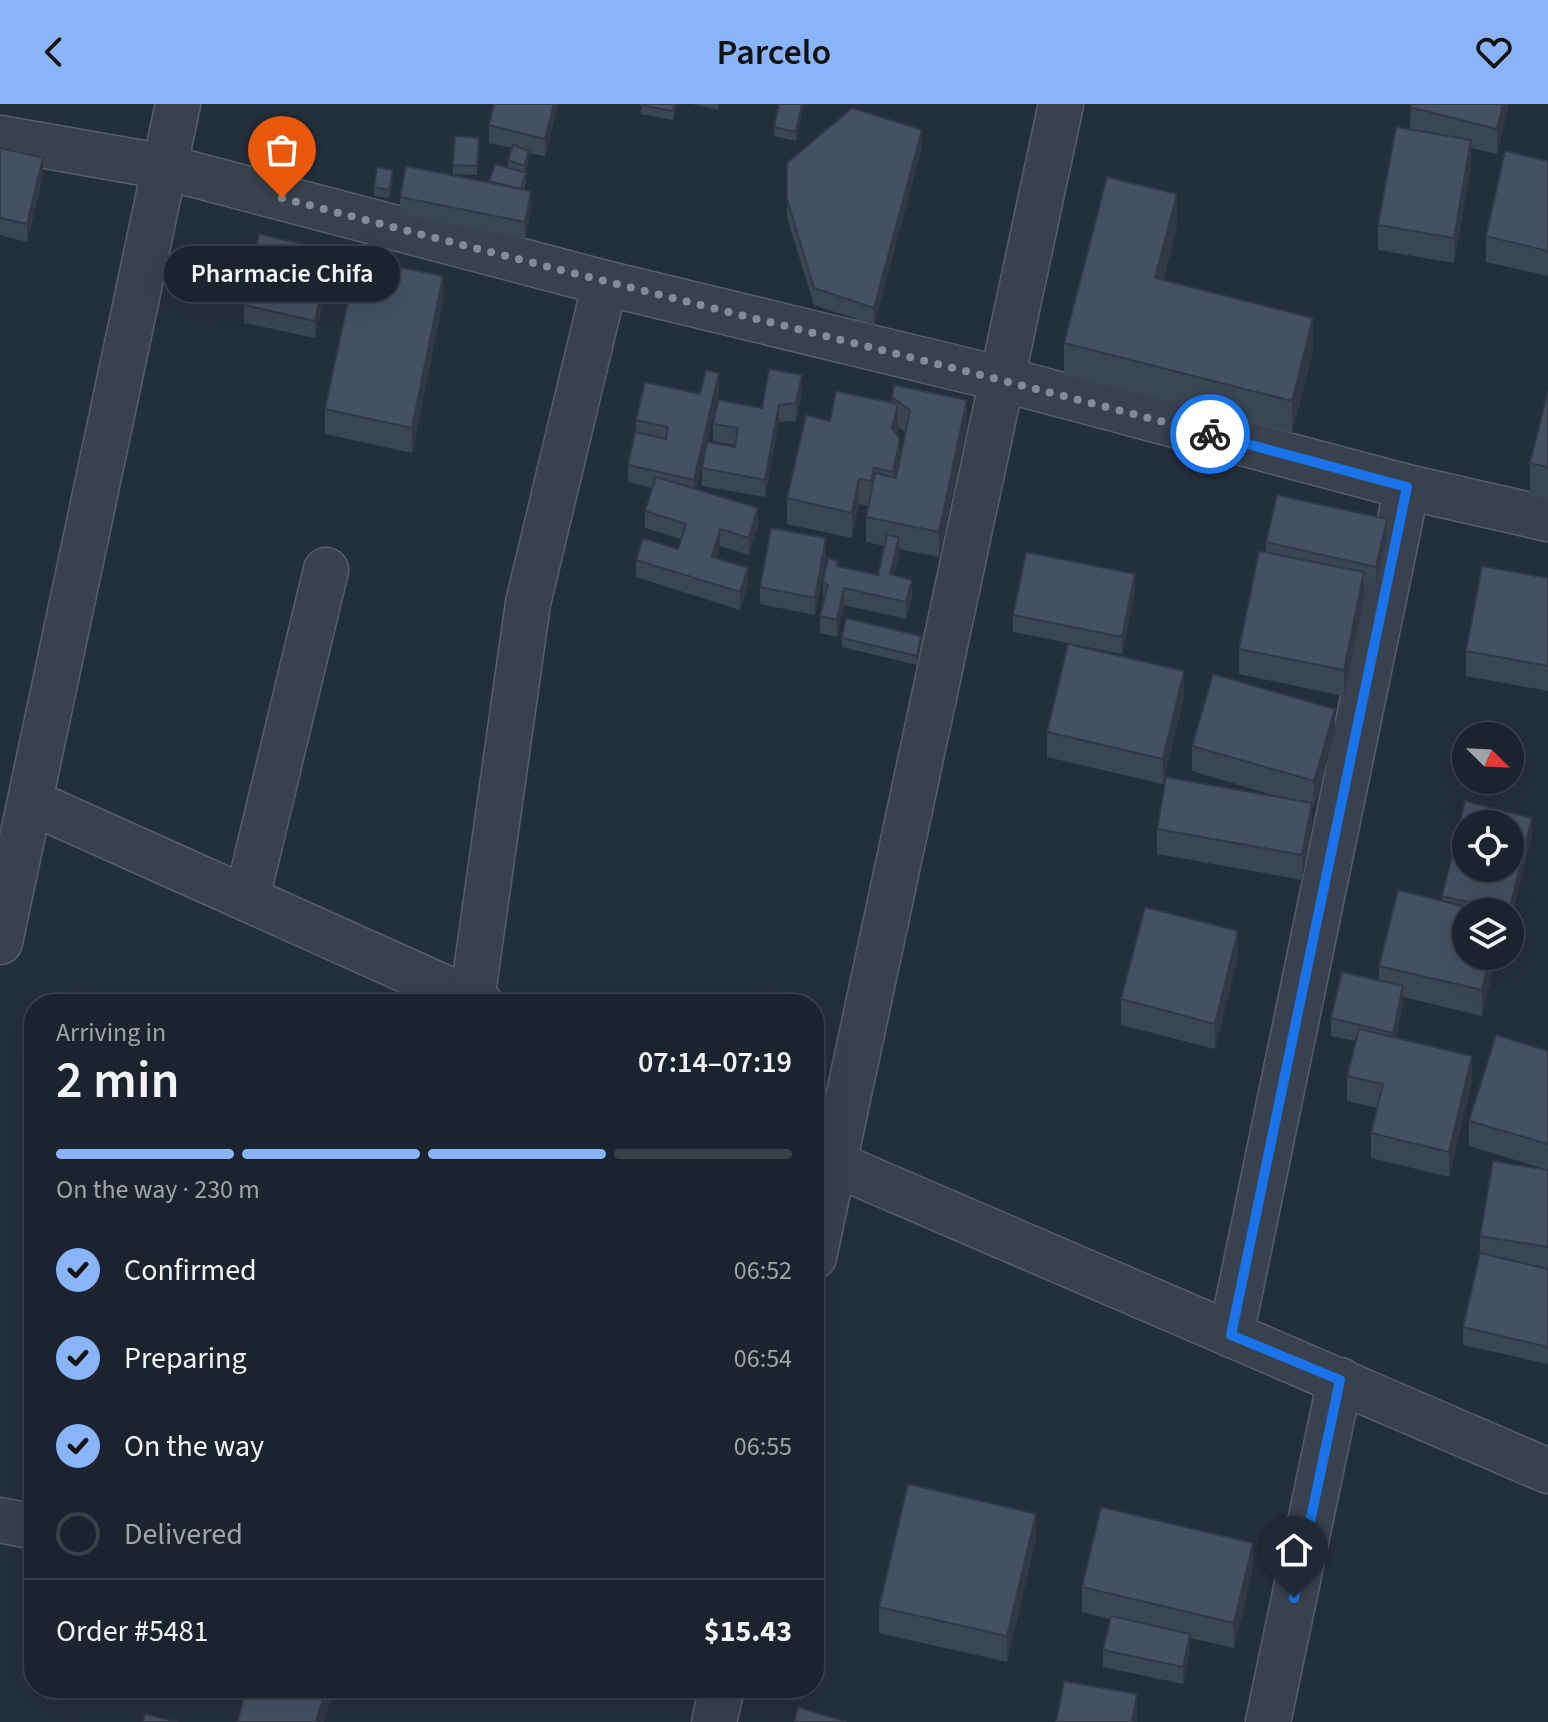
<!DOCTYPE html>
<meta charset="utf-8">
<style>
body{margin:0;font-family:"Source Sans 3",sans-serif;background:#282f3a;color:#f1f3f6;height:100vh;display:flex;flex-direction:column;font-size:30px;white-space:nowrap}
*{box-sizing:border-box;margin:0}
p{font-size:26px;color:#a0a4aa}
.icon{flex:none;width:44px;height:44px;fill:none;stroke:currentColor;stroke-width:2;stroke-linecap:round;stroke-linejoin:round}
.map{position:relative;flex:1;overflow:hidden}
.sheet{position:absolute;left:24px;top:890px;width:800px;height:704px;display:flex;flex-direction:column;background:#1b232e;border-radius:32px;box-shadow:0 8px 32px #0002,0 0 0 2px #39404a}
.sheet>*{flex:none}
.needle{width:52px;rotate:114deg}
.tools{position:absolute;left:1452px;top:618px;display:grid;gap:16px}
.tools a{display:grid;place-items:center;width:72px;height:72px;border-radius:50%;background:#1b232e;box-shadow:0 8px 32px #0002,0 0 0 2px #39404a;font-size:40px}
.pin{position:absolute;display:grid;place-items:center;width:68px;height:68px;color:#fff;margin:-82px -34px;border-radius:50% 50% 50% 0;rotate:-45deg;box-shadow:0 0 8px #0007}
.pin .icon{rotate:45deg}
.courier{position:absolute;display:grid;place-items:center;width:80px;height:80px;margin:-40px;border:6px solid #1a73e8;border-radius:50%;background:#fff;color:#222;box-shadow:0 2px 10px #0007}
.bubble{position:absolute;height:56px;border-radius:28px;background:#1b232e;box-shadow:0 8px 32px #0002,0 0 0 2px #39404a;font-size:26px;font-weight:600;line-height:56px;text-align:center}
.headline em{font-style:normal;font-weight:600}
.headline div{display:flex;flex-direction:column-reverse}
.headline{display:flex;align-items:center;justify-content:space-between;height:136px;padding:0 32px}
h1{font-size:52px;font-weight:600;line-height:60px}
.bar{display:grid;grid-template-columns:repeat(4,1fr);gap:12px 8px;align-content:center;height:96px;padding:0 32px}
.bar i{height:10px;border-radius:6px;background:#39404a}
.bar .current{background:#8ab4f8}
.bar p{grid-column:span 4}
.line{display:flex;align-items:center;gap:20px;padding:0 32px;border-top:2px solid #39404a}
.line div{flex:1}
ol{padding:0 32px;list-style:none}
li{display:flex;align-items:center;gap:24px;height:88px}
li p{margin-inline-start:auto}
li .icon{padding:8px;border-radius:50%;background:#8ab4f8;color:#111;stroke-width:4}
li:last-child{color:#a0a4aa}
li i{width:44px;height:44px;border:4px solid #39404a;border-radius:50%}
header{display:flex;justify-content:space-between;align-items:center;height:104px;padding:0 32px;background:#8ab4f8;color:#111;font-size:36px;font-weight:600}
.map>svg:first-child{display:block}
</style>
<header><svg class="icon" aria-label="back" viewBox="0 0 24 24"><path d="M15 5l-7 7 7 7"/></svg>Parcelo<svg class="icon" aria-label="heart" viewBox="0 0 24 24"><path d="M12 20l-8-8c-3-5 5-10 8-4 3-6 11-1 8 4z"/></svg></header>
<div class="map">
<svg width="1548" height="1618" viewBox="0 0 1548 1618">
<rect width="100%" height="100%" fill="#242f3e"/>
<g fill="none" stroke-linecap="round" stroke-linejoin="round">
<defs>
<g id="minor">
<polyline points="0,34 165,63 605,179 1002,275 1407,383 1548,415"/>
<polyline points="31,698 481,900"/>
<polyline points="247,794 326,466"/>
<polyline points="472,896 528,499 605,179"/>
<polyline points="814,1051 1548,1367"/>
<polyline points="814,1153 1061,0"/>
<polyline points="1231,1231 1407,383"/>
<polyline points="0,1416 34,1423"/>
<polyline points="714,1618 722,1584"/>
<polyline points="1268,1618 1340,1276"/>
</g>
<polyline id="tertiary" points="0,838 178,0"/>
</defs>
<use href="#minor" stroke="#565f6c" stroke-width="47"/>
<use href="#tertiary" stroke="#565f6c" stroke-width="47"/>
<use href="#minor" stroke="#38414e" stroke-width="44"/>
<use href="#tertiary" stroke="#38414e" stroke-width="44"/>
</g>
<g fill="#3b4654" fill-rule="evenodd">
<polygon points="494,0 558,0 545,52 529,49 529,56 525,69 526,78 524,86 531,105 525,135 400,110 400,93 489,79 489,77 508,64 508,56 512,44 489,39 489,21"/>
<polygon points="642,0 676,0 673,16 641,10"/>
<polygon points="692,0 719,0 718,6"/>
<polygon points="804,0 796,37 774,32 774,23"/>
<polygon points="1411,0 1509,0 1497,50 1471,44 1471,62 1454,159 1378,146 1378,121 1410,25"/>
<polygon points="479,43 477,71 453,70 453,61"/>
<polygon points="922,43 874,221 814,201 787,113 787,59"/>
<polygon points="0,44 43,72 27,138 0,131"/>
<polygon points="1548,57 1548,172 1486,158 1486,132"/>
<polygon points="393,75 389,94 374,92 374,83"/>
<polygon points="1177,123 1163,176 1313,247 1292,329 1064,271 1064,239"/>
<polygon points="303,157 298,181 322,203 315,234 244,219 244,201"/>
<polygon points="443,198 412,349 325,330 325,305"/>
<polygon points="719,286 707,338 735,343 735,341 713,337 713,320 762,304 802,288 796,317 779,318 765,393 702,382 702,364 707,338 696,385 758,422 749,451 720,442 717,454 748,481 740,506 636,473 636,456 678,445 681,435 645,424 645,407 652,384 628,378 628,361 636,328 636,316 700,290"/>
<polygon points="1548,286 1548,396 1530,391 1530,359"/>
<path d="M892,293L967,322L939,453L899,445V451L894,471L912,493L906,515L844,501L837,533L820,529V512L824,495L823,493V476L838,462L878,471L885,442L866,438V413L868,402L859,400L852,434L787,420V394L830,317L892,299ZM898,323L905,328L900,353L897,330Z"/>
<polygon points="1387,433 1376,480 1364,477 1364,494 1344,592 1239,570 1239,545 1266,448 1266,438"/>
<polygon points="826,452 815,511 760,500 760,483"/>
<polygon points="1548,474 1548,587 1466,572 1466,547"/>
<polygon points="1135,487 1122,550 1013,528 1013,511"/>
<polygon points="842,534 921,540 917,561 842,543"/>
<polygon points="1184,593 1163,680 1047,653 1047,628"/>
<polygon points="1335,630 1314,703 1312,702 1312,724 1302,776 1157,750 1157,725 1283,694 1192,667 1192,642"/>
<polygon points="1532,731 1510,820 1510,808 1466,808 1496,852 1482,912 1403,893 1403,900 1396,934 1472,977 1449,1073 1371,1054 1371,1029 1377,1004 1347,997 1347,972 1356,937 1331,932 1331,914 1379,877 1379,862 1442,797 1442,792"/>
<polygon points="1238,853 1215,945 1121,921 1121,895"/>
<polygon points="1548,947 1548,1066 1469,1042 1469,1017"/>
<polygon points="1548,1066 1548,1260 1463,1241 1463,1223 1480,1153 1480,1132"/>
<polygon points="1036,1435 1007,1558 879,1529 879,1503"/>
<polygon points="1253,1464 1234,1544 1190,1534 1190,1547 1183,1580 1103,1563 1103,1546 1110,1515 1082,1508 1082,1483"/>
</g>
<g fill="#303945">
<polygon points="554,0 558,0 545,52 545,35"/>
<polygon points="802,0 804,0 796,37 796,28"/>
<polygon points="1503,0 1509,0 1497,50 1497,25"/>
<polygon points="922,26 922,43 874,221 874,204"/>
<polygon points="1471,36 1471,62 1454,159 1454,134"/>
<polygon points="529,47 529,56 524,70 524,62"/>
<polygon points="43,54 43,72 27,138 27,120"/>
<polygon points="531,87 531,105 525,135 525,118"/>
<polygon points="1177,90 1177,123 1155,207 1155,174"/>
<polygon points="303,140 303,157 294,197 294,180"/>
<polygon points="443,172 443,198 412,349 412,324"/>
<polygon points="322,186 322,203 315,234 315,217"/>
<polygon points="1313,214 1313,247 1292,329 1292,297"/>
<polygon points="719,269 719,286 694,394 694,376"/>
<polygon points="802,271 802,288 796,317 796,299"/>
<polygon points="967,296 967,322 939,453 939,428"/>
<polygon points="898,300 898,326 892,350 892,324"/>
<polygon points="779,301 779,318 765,393 765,376"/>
<polygon points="900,335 900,360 893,394 893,368"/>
<polygon points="859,375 859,400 852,434 852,409"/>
<polygon points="758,404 758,422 749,451 749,434"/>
<polygon points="1387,415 1387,433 1376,480 1376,463"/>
<polygon points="720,425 720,442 712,470 712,453"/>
<polygon points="899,433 899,451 890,488 890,470"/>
<polygon points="826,434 826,452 815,511 815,494"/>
<polygon points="748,464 748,481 740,506 740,488"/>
<polygon points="1364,468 1364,494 1344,592 1344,566"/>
<polygon points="1135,470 1135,487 1122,550 1122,533"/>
<polygon points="912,476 912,493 906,515 906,498"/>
<polygon points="844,484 844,501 837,533 837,516"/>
<polygon points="921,532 921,540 917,561 917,552"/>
<polygon points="1184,567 1184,593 1163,680 1163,655"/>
<polygon points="1335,605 1335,630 1314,703 1314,677"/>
<polygon points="1312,699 1312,724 1302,776 1302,751"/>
<polygon points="1532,714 1532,731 1510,820 1510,808 1509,808"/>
<polygon points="1238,827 1238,853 1215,945 1215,920"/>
<polygon points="1490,852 1496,852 1482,912 1482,886"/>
<polygon points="1403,882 1403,900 1393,946 1393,929"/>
<polygon points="1472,952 1472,977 1449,1073 1449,1048"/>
<polygon points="1036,1410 1036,1435 1007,1558 1007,1532"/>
<polygon points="1253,1439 1253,1464 1234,1544 1234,1519"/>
<polygon points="1190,1530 1190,1547 1183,1580 1183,1563"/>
<polygon points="326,1584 334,1584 324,1618 316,1618"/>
<polygon points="1137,1590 1137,1618 1132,1618"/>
</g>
<g fill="#455162" stroke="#303945" stroke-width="2" fill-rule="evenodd">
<polygon points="494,0 554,0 545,35 489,21"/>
<polygon points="642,0 674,0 673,7 641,1"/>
<polygon points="779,0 802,0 796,28 774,23"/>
<polygon points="1411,0 1503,0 1497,25 1410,3"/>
<polygon points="852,4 922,26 874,204 814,184 787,95 787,59"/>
<polygon points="1396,23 1471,36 1454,134 1378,121"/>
<polygon points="455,32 479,34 477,62 453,61"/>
<polygon points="513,41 529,47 524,62 508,56"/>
<polygon points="0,44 43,54 27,120 0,114"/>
<polygon points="1505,47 1548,57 1548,147 1486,132"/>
<polygon points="495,60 526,69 521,85 489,77"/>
<polygon points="406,62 531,87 525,118 400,93"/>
<polygon points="377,63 393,66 389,86 374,83"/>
<polygon points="1107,73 1177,90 1155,174 1313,214 1292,297 1064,239"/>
<polygon points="259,130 303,140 294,180 322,186 315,217 244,201"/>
<polygon points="357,154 443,172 412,324 325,305"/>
<polygon points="769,265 802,271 796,299 779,301 765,376 702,364 707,338 735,343 738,324 713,320 718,296 762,304"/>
<polygon points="706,266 719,269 694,376 628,361 635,328 666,335 668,323 636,316 645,278 700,290"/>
<polygon points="894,281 967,296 939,428 866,413 875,369 896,374 910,306 892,293"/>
<polygon points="1548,286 1548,363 1530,359"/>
<polygon points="836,287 898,300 892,324 900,335 893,368 874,364 871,377 859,375 852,409 787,394 806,311 830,317"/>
<polygon points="656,373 758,404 749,434 720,425 712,453 748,464 740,488 636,456 643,434 678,445 686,420 645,407"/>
<polygon points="1277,391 1387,415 1376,463 1266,438"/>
<polygon points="771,424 826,434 815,494 760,483"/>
<polygon points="887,431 899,433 890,470 912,476 906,498 844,484 837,516 820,512 828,481 823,476 828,454 838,457 837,462 878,471"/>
<polygon points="1259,447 1364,468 1344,566 1239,545"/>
<polygon points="1026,448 1135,470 1122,533 1013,511"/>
<polygon points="1482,462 1548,474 1548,562 1466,547"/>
<polygon points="846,514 921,532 917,552 842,534"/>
<polygon points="1068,540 1184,567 1163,655 1047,628"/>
<polygon points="1213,570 1335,605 1314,677 1192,642"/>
<polygon points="1166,673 1312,699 1302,751 1157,725"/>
<path d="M1465,697L1532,714L1509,808L1442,792ZM1466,720H1510V764H1466Z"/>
<polygon points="1398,786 1487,808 1466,808 1466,852 1490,852 1482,886 1379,862"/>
<polygon points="1145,803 1238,827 1215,920 1121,895"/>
<polygon points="1342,868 1403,882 1393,929 1331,914"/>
<polygon points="1359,925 1472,952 1449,1048 1371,1029 1383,980 1347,972"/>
<polygon points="1496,931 1548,947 1548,1040 1469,1017"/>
<polygon points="1493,1057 1548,1066 1548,1143 1480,1132"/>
<polygon points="1480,1149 1548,1165 1548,1243 1463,1223"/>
<polygon points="908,1380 1036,1410 1007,1532 879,1503"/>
<polygon points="1101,1403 1253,1439 1234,1519 1082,1483"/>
<polygon points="1111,1512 1190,1530 1183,1563 1103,1546"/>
<polygon points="1064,1577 1137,1590 1132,1618 1056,1618"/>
<polygon points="247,1584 326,1584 316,1618 237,1618"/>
<polygon points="798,1603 847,1618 794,1618"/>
<polygon points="145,1610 178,1618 143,1618"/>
</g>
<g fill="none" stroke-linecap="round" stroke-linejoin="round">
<path stroke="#828b98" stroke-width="8" stroke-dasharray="0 14.4" d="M282,94C591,176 902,249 1210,330"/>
<polyline stroke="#1a73e8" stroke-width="10" points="1210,330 1407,383 1231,1231 1340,1276 1294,1494"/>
</g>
</svg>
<div class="tools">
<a><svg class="needle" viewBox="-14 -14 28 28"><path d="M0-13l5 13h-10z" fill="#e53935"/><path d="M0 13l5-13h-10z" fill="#a0a4aa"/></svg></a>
<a><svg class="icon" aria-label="locate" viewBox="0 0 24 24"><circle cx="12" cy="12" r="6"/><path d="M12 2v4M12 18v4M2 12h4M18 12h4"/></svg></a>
<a><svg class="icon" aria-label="layers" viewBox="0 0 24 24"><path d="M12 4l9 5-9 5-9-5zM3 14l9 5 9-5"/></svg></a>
</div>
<div class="pin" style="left:282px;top:94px;background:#ea580c"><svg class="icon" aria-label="bag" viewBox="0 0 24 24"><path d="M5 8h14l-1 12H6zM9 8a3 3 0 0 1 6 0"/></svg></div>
<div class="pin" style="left:1294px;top:1494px;background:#1f2937"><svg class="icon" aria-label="home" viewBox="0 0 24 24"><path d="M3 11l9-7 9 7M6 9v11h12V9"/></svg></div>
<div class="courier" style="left:1210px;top:330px"><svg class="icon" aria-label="bike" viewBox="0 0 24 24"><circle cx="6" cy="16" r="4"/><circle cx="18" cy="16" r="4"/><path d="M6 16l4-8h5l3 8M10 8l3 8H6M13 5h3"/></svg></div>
<div class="bubble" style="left:164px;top:142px;width:236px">Pharmacie Chifa</div>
<section class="sheet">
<div class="headline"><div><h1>2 min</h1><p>Arriving in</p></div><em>07:14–07:19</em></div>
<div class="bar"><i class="current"></i><i class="current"></i><i class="current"></i><i></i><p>On the way · 230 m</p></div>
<ol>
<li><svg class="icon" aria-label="check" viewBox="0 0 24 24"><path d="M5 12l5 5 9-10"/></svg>Confirmed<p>06:52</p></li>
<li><svg class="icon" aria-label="check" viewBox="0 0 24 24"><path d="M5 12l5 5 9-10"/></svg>Preparing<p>06:54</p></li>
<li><svg class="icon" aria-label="check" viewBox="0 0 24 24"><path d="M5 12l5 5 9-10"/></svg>On the way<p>06:55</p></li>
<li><i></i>Delivered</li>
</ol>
<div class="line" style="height:104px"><div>Order #5481</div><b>$15.43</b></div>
</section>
</div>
